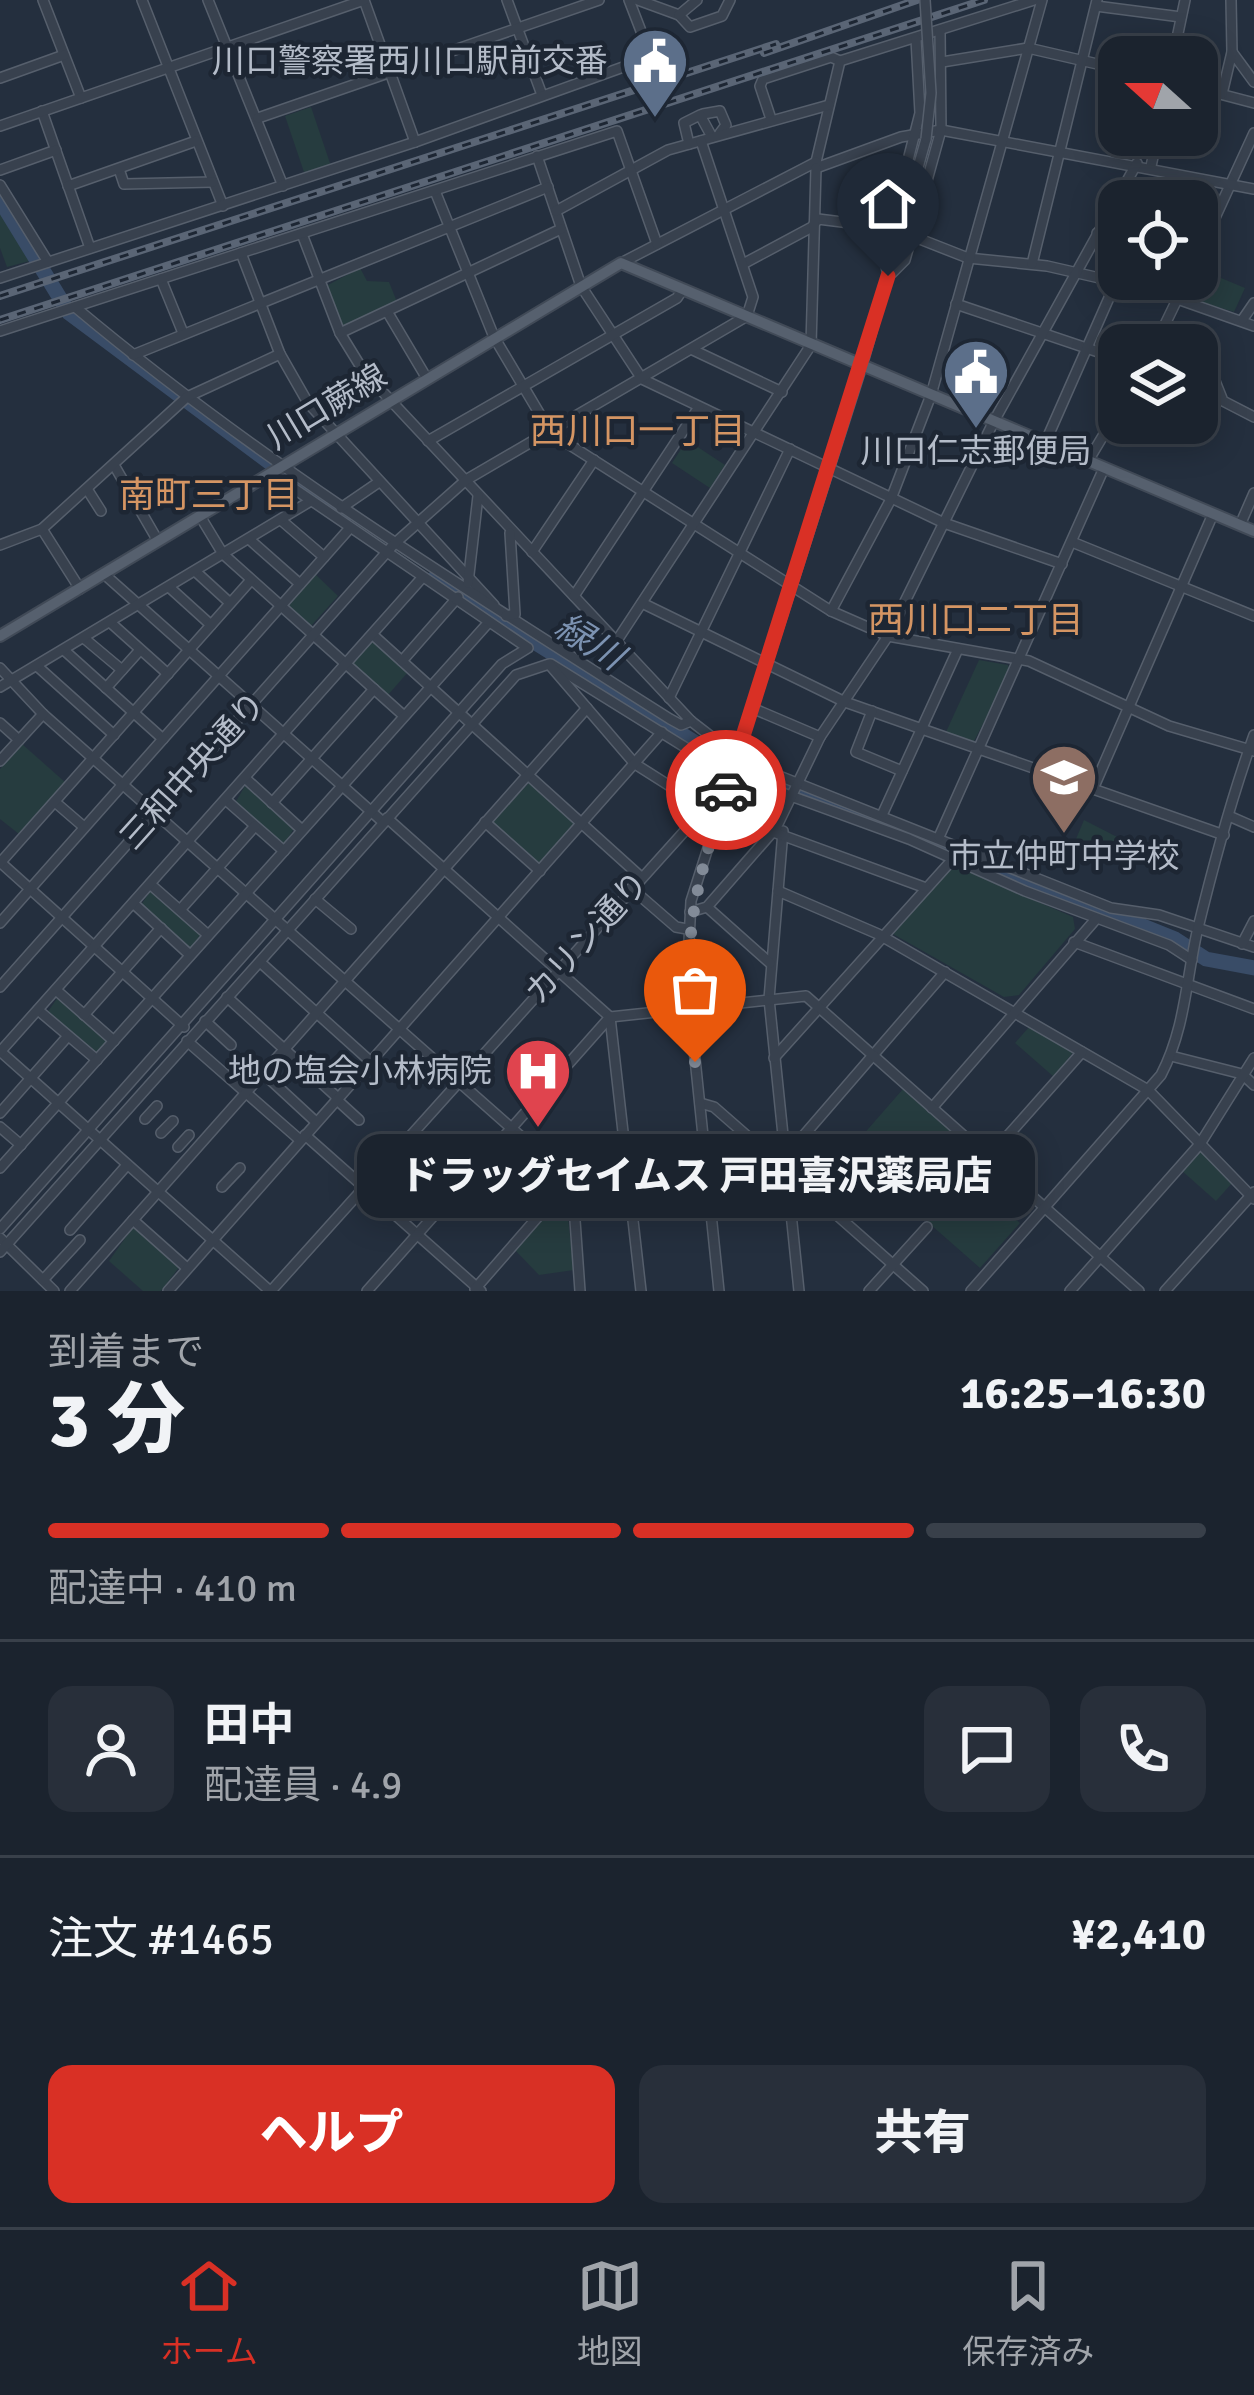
<!DOCTYPE html>
<html lang="ja">
<meta charset="utf-8">
<style>
body{margin:0;font-family:Signika,"Noto Sans JP",sans-serif;background:#282f3a;color:#f1f3f6;height:100vh;display:flex;flex-direction:column;font-size:45px;white-space:nowrap}
*{box-sizing:border-box;margin:0}
p{font-size:39px;color:#a0a4aa}
.icon{flex:none;width:66px;height:66px;fill:none;stroke:currentColor;stroke-width:2;stroke-linecap:round;stroke-linejoin:round}
.map{position:relative;height:1291px;overflow:hidden}
.panel{display:flex;flex-direction:column;background:#1b232e;flex:1}
.panel>*{flex:none}
.needle{width:78px;rotate:291deg}
.tools{position:absolute;left:1098px;top:36px;display:grid;gap:24px}
.tools a{display:grid;place-items:center;width:120px;height:120px;border-radius:24px;background:#1b232e;box-shadow:0 6px 30px #0003,0 0 0 3px #39404a;font-size:60px}
.pin{position:absolute;display:grid;place-items:center;width:102px;height:102px;color:#fff;margin:-123px -51px;border-radius:50% 50% 50% 0;rotate:-45deg;box-shadow:0 0 12px #0007}
.pin .icon{rotate:45deg}
.courier{position:absolute;display:grid;place-items:center;width:120px;height:120px;margin:-60px;border:9px solid #d93025;border-radius:50%;background:#fff;color:#222;box-shadow:0 3px 15px #0007}
.bubble{position:absolute;height:84px;border-radius:24px;background:#1b232e;box-shadow:0 6px 30px #0003,0 0 0 3px #39404a;font-size:39px;font-weight:800;line-height:84px;text-align:center}
.headline em{font-style:normal;font-weight:800}
.headline div{display:flex;flex-direction:column-reverse}
.headline{display:flex;align-items:center;justify-content:space-between;height:204px;padding:0 48px}
h1{font-size:78px;font-weight:800;line-height:90px}
.bar{display:grid;grid-template-columns:repeat(4,1fr);gap:18px 12px;align-content:center;height:144px;padding:0 48px}
.bar i{height:15px;border-radius:9px;background:#39404a}
.bar .active{background:#d93025}
.bar p{grid-column:span 4}
.line{display:flex;align-items:center;gap:30px;padding:0 48px;border-top:3px solid #39404a}
.line div{flex:1}
.round{display:grid;place-items:center;flex:none;width:126px;height:126px;border-radius:24px;background:#282f3a}
.button{display:flex;gap:24px;margin-top:auto;padding:24px 48px}
.button a{flex:1;height:138px;border-radius:24px;background:#d93025;color:#fff;font-size:48px;font-weight:800;line-height:138px;text-align:center}
.button a+a{background:#282f3a;color:#f1f3f6}
.tab-bar{display:flex;justify-content:space-around;align-items:center;height:168px;border-top:3px solid #39404a;background:#1b232e;font-size:33px;color:#a0a4aa}
.tab-bar a{display:grid;justify-items:center;gap:6px}
.tab-bar .active{color:#d93025}
.map>svg:first-child{display:block}
</style>
<div class="map">
<svg width="1254" height="1291" viewBox="0 0 1254 1291">
<rect width="100%" height="100%" fill="#242f3e"/>
<g fill="#263c3f">
<polygon points="311,107 331,166 305,175 285,116"/>
<polygon points="0,200 37,259 7,267 0,248"/>
<polygon points="360,268 367,281 389,282 397,302 348,327 342,326 326,286"/>
<polygon points="1197,268 1245,288 1234,312 1185,297"/>
<polygon points="687,440 725,465 710,488 672,463"/>
<polygon points="314,573 338,596 310,627 286,605"/>
<polygon points="374,639 409,671 387,696 352,664"/>
<polygon points="979,660 1008,665 1010,672 973,743 946,732"/>
<polygon points="22,744 66,783 19,834 0,819 0,769"/>
<polygon points="529,783 575,823 540,865 491,823"/>
<polygon points="245,786 295,827 284,844 235,803"/>
<polygon points="1084,820 1125,841 1115,862 1073,846"/>
<polygon points="953,865 1073,917 1075,929 1019,995 1004,997 893,934"/>
<polygon points="151,890 201,934 191,948 141,905"/>
<polygon points="58,997 108,1039 97,1054 47,1013"/>
<polygon points="1030,1026 1074,1051 1054,1077 1015,1043"/>
<polygon points="903,1089 1028,1199 1013,1217 1020,1223 980,1268 848,1152"/>
<polygon points="1199,1149 1233,1182 1216,1201 1181,1170"/>
<polygon points="565,1192 574,1270 539,1275 515,1250"/>
<polygon points="133,1227 180,1266 161,1291 143,1291 109,1261"/>
</g>
<g fill="none" stroke-linecap="round" stroke-linejoin="round">
<g stroke="#394c67" stroke-width="15">
<polyline points="0,200 69,313 344,518"/>
<polyline points="433,579 744,773 890,824 1175,939 1206,959 1254,968"/>
</g>
<defs>
<g id="minor">
<polyline points="43,0 81,98"/>
<polyline points="142,0 223,206"/>
<polyline points="208,0 283,186"/>
<polyline points="364,0 415,142"/>
<polyline points="507,0 542,95"/>
<polyline points="638,0 679,15"/>
<polyline points="1096,6 1181,17"/>
<polyline points="679,15 690,27 722,16 730,0"/>
<polyline points="679,15 697,0"/>
<polyline points="1232,52 1254,82"/>
<polyline points="1173,57 1185,0"/>
<polyline points="942,62 1028,48 1119,69"/>
<polyline points="0,78 64,55"/>
<polyline points="1197,88 1254,103"/>
<polyline points="1222,94 1232,52 1231,0"/>
<polyline points="42,111 90,248"/>
<polyline points="703,114 720,111 726,125 720,133"/>
<polyline points="258,118 599,0"/>
<polyline points="771,119 760,86 763,79 831,57 840,61"/>
<polyline points="0,126 364,0"/>
<polyline points="689,144 684,123 700,115 712,137"/>
<polyline points="537,156 581,286 642,379 944,523 1062,564"/>
<polyline points="816,162 840,61 1034,0"/>
<polyline points="1151,166 1158,135"/>
<polyline points="119,169 124,184 213,182"/>
<polyline points="0,170 56,150"/>
<polyline points="0,185 48,262"/>
<polyline points="68,186 196,141"/>
<polyline points="435,191 494,337 551,433 831,611 888,636 1029,661 1169,726 1254,751"/>
<polyline points="556,211 668,150 829,105"/>
<polyline points="1097,233 1119,238"/>
<polyline points="302,234 340,333 364,372 691,721 744,762 1111,908 1159,915 1254,947"/>
<polyline points="912,236 968,258 1047,266 1152,290 1254,326"/>
<polyline points="241,253 280,354 308,403 494,605"/>
<polyline points="1197,257 1254,133"/>
<polyline points="621,263 816,162 816,168 901,137 941,130 1254,189"/>
<polyline points="743,264 812,227 818,219 890,228"/>
<polyline points="1032,264 1097,0"/>
<polyline points="887,271 884,254 920,113 916,39"/>
<polyline points="892,273 905,260 941,130 940,31"/>
<polyline points="0,278 415,142 651,57 629,0"/>
<polyline points="161,279 183,333"/>
<polyline points="956,304 1119,359"/>
<path d="M75,307C261,463 465,589 670,719L681,725L691,721"/>
<polyline points="388,313 426,377"/>
<polyline points="1243,319 1254,303"/>
<polyline points="0,331 617,131 657,244"/>
<polyline points="340,333 561,229"/>
<polyline points="1155,345 1187,279"/>
<polyline points="693,350 782,392"/>
<polyline points="133,355 548,187"/>
<polyline points="1197,373 1215,381 1223,401 1254,417"/>
<polyline points="428,441 677,298 683,289"/>
<polyline points="1045,443 1116,282"/>
<polyline points="1088,461 1119,409"/>
<polyline points="114,465 158,541"/>
<polyline points="87,489 101,511"/>
<polyline points="341,508 379,482"/>
<polyline points="200,516 223,554 403,715"/>
<polyline points="281,520 324,557"/>
<polyline points="1240,525 1254,493"/>
<polyline points="42,529 80,589"/>
<polyline points="249,539 300,584"/>
<polyline points="1072,542 1254,616"/>
<polyline points="0,545 42,529 187,397 280,354"/>
<polyline points="532,552 594,460"/>
<polyline points="195,571 230,603"/>
<polyline points="104,574 383,822"/>
<polyline points="468,583 478,496"/>
<polyline points="169,587 211,625"/>
<polyline points="574,596 699,407"/>
<polyline points="642,603 845,702 1224,835"/>
<polyline points="831,611 891,499 931,395 1042,0"/>
<polyline points="506,616 515,614 510,533"/>
<polyline points="111,623 168,674"/>
<polyline points="373,635 641,877"/>
<polyline points="85,639 122,670"/>
<polyline points="616,642 811,345 816,168"/>
<polyline points="65,651 163,739"/>
<polyline points="402,661 458,597"/>
<polyline points="551,664 725,772 909,839 1025,891 1169,945 1192,960"/>
<polyline points="37,666 114,735"/>
<polyline points="0,668 43,714 578,1187 779,1164 923,1291"/>
<polyline points="0,687 309,502"/>
<polyline points="106,688 140,650"/>
<polyline points="669,698 790,449"/>
<polyline points="752,708 820,737"/>
<polyline points="872,711 856,752 902,771"/>
<polyline points="0,723 19,740"/>
<polyline points="0,761 43,714"/>
<polyline points="245,778 302,830"/>
<polyline points="1093,789 1213,514"/>
<polyline points="226,800 284,851"/>
<polyline points="55,802 84,827"/>
<polyline points="272,803 374,689"/>
<polyline points="883,813 958,649"/>
<polyline points="1229,816 1254,827"/>
<polyline points="387,818 610,1017 641,1291"/>
<polyline points="485,822 540,871"/>
<polyline points="783,831 769,999 799,1291"/>
<polyline points="939,837 1104,468"/>
<polyline points="0,862 184,1027"/>
<polyline points="0,863 251,580"/>
<polyline points="150,884 208,935"/>
<polyline points="631,888 676,927 687,929"/>
<polyline points="778,891 878,934 1148,1090 1254,1199"/>
<polyline points="315,899 351,929"/>
<polyline points="133,903 190,955"/>
<polyline points="707,907 770,963"/>
<polyline points="180,910 255,826"/>
<polyline points="690,912 707,907 776,828 820,737 888,636 994,421 1137,163"/>
<polyline points="0,923 349,529"/>
<polyline points="1074,942 1254,1009"/>
<polyline points="1242,944 1254,921"/>
<polyline points="260,962 370,1061"/>
<polyline points="0,987 394,544 466,480 747,316 753,297 701,141"/>
<polyline points="56,990 114,1041"/>
<polyline points="227,997 338,1098"/>
<polyline points="38,1010 97,1060"/>
<polyline points="84,1015 161,928"/>
<polyline points="205,1021 231,1045"/>
<polyline points="187,1041 300,1140"/>
<polyline points="0,1051 270,1291"/>
<polyline points="0,1052 421,579"/>
<polyline points="1171,1056 1242,1074 1254,1085"/>
<polyline points="774,1058 953,859"/>
<polyline points="263,1073 316,1122"/>
<polyline points="336,1099 359,1120"/>
<polyline points="700,1103 714,1107 779,1164 945,972"/>
<polyline points="932,1108 1096,919"/>
<polyline points="0,1113 68,1036"/>
<polyline points="145,1119 157,1106"/>
<polyline points="0,1127 21,1145"/>
<polyline points="161,1133 173,1121"/>
<polyline points="305,1135 481,1291"/>
<polyline points="178,1147 189,1135"/>
<polyline points="988,1158 1082,1052"/>
<polyline points="0,1168 489,622"/>
<polyline points="222,1187 240,1168"/>
<polyline points="578,1187 573,1192 580,1291"/>
<polyline points="133,1220 187,1268"/>
<polyline points="0,1229 502,664 528,648 271,473"/>
<polyline points="70,1230 127,1165"/>
<polyline points="0,1238 54,1291"/>
<polyline points="0,1252 516,675 549,664 635,764 695,802 704,814"/>
<polyline points="43,1280 80,1240"/>
<polyline points="475,1289 570,1180"/>
<polyline points="70,1291 587,708"/>
<polyline points="168,1291 662,732"/>
<polyline points="271,1291 699,815 727,815 926,888"/>
<polyline points="367,1291 610,1017 806,996 1139,1291"/>
<polyline points="719,1291 687,981 691,901 862,366 926,139"/>
<polyline points="869,1291 927,1227"/>
<path d="M971,1291L1161,1075C1185,1029 1186,981 1197,932C1213,866 1231,799 1254,735"/>
<polyline points="1070,1291 1200,1144 1254,1058"/>
<polyline points="1165,1291 1254,1192"/>
</g>
<polyline id="major" points="0,636 621,263 1254,531"/>
</defs>
<use href="#minor" stroke="#565f6c" stroke-width="12"/>
<use href="#major" stroke="#414a57" stroke-width="14"/>
<use href="#minor" stroke="#38414e" stroke-width="9"/>
<use href="#major" stroke="#56606e" stroke-width="10"/>
<defs>
<g id="rail">
<polyline points="764,53 917,0"/>
<polyline points="0,296 776,44"/>
<polyline points="0,320 984,0"/>
</g>
</defs>
<use href="#rail" stroke="#5a6575" stroke-width="8"/>
<use href="#rail" stroke="#1d2633" stroke-width="3" stroke-dasharray="9" stroke-linecap="butt"/>
<defs>
<polyline id="minor-bridge" points="925,0 931,93 926,139"/>
</defs>
<use href="#minor-bridge" stroke="#565f6c" stroke-width="12" stroke-linecap="butt"/>
<use href="#minor-bridge" stroke="#38414e" stroke-width="9"/>
</g>
<g fill="none" stroke-linecap="round" stroke-linejoin="round">
<path stroke="#828b98" stroke-width="12" stroke-dasharray="0 21.6" d="M695,1062C682,941 690,904 726,790"/>
<polyline stroke="#d93025" stroke-width="15" points="726,790 888,276"/>
</g>
<defs>
<symbol id="civic-pin" viewBox="-11 -11 22 30"><path d="M0 17L-7.5 6A9.5 9.5 0 1 1 7.5 6Z" fill="#5c6f8a" stroke="#1d2633"/><path d="M-.6-6.5H3V-4.5H.6V-3L4-1V1h2V6H-6V1h2V-1L-.6-3ZM-1.2 2.5V6h2.4V2.5Z" fill="#fff"/></symbol>
<symbol id="school-pin" viewBox="-11 -11 22 30"><path d="M0 17L-7.5 6A9.5 9.5 0 1 1 7.5 6Z" fill="#8d6e63" stroke="#1d2633"/><path d="M0-5L7-2L0 1L-7-2ZM-4 1L0 2.5L4 1V4Q0 6-4 4Z" fill="#fff"/></symbol>
<symbol id="hospital-pin" viewBox="-11 -11 22 30"><path d="M0 17L-7.5 6A9.5 9.5 0 1 1 7.5 6Z" fill="#e0444e" stroke="#1d2633"/><path d="M-5-5h3v3.5h4V-5h3V5h-3V1.5h-4V5h-3Z" fill="#fff"/></symbol>
</defs>
<g fill-rule="evenodd">
<use href="#civic-pin" x="617" y="23" width="76" height="104"/>
<use href="#civic-pin" x="938" y="334" width="76" height="104"/>
<use href="#school-pin" x="1026" y="739" width="76" height="104"/>
<use href="#hospital-pin" x="500" y="1033" width="76" height="104"/>
</g>
<g text-anchor="middle" dominant-baseline="central" stroke-width="9" stroke-linejoin="round" paint-order="stroke">
<g font-size="33" fill="#b4bcc9" stroke="#1d2633" text-anchor="end">
<text x="608" y="61">川口警察署西川口駅前交番</text>
<text x="976" y="451" text-anchor="middle">川口仁志郵便局</text>
<text x="1064" y="856" text-anchor="middle">市立仲町中学校</text>
<text x="492" y="1071">地の塩会小林病院</text>
</g>
<g font-size="33" fill="#b4bcc9" stroke="#1d2633">
<text transform="translate(327 407) rotate(-31)">川口蕨線</text>
<text transform="translate(193 771) rotate(-48)">三和中央通り</text>
<text transform="translate(587 938) rotate(-48)">カリン通り</text>
</g>
<g font-size="36" fill="#d59563" stroke="#1d2633">
<text x="638" y="431">西川口一丁目</text>
<text x="209" y="495">南町三丁目</text>
<text x="976" y="620">西川口二丁目</text>
</g>
<g font-size="36" font-style="italic" fill="#7c92b1" stroke="#1d2633">
<text transform="translate(589 642) rotate(32)">緑川</text>
</g>
</g>
</svg>
<div class="tools">
<a><svg class="needle" viewBox="-14 -14 28 28"><path d="M0-13l5 13h-10z" fill="#e53935"/><path d="M0 13l5-13h-10z" fill="#a0a4aa"/></svg></a>
<a><svg class="icon" aria-label="locate" viewBox="0 0 24 24"><circle cx="12" cy="12" r="6"/><path d="M12 2v4M12 18v4M2 12h4M18 12h4"/></svg></a>
<a><svg class="icon" aria-label="layers" viewBox="0 0 24 24"><path d="M12 4l9 5-9 5-9-5zM3 14l9 5 9-5"/></svg></a>
</div>
<div class="pin" style="left:695px;top:1062px;background:#ea580c"><svg class="icon" aria-label="bag" viewBox="0 0 24 24"><path d="M5 8h14l-1 12H6zM9 8a3 3 0 0 1 6 0"/></svg></div>
<div class="pin" style="left:888px;top:276px;background:#1f2937"><svg class="icon" aria-label="home" viewBox="0 0 24 24"><path d="M3 11l9-7 9 7M6 9v11h12V9"/></svg></div>
<div class="courier" style="left:726px;top:790px"><svg class="icon" aria-label="car" viewBox="0 0 24 24"><path d="M5 17H2v-5l4-1 3-4h7l3 4 3 1v5h-3M9 17h6M6 11h13"/><circle cx="7" cy="17" r="2"/><circle cx="17" cy="17" r="2"/></svg></div>
<div class="bubble" style="left:357px;top:1134px;width:678px">ドラッグセイムス 戸田喜沢薬局店</div>
</div>
<section class="panel">
<div class="headline"><div><h1>3 分</h1><p>到着まで</p></div><em>16:25–16:30</em></div>
<div class="bar"><i class="active"></i><i class="active"></i><i class="active"></i><i></i><p>配達中 · 410 m</p></div>
<div class="line" style="height:216px"><a class="round"><svg class="icon" aria-label="person" viewBox="0 0 24 24"><circle cx="12" cy="8" r="4"/><path d="M4 21q1-7 8-7t8 7"/></svg></a><div><b>田中</b><p>配達員 · 4.9</p></div><a class="round"><svg class="icon" aria-label="chat" viewBox="0 0 24 24"><path d="M4 5h16v11H9l-5 4z"/></svg></a><a class="round"><svg class="icon" aria-label="phone" viewBox="0 0 24 24"><path d="M5 4h4l2 5-3 2q2 4 5 5l2-3 5 2v4C11 20 4 13 5 4z"/></svg></a></div>
<div class="line" style="height:156px"><div>注文 #1465</div><b>¥2,410</b></div>
<div class="button"><a>ヘルプ</a><a>共有</a></div>
</section>
<nav class="tab-bar">
<a class="active"><svg class="icon" aria-label="home" viewBox="0 0 24 24"><path d="M3 11l9-7 9 7M6 9v11h12V9"/></svg>ホーム</a>
<a><svg class="icon" aria-label="map" viewBox="0 0 24 24"><path d="M3 6l6-2 6 2 6-2v14l-6 2-6-2-6 2zM9 4v14M15 6v14"/></svg>地図</a>
<a><svg class="icon" aria-label="saved" viewBox="0 0 24 24"><path d="M7 4h10v16l-5-4-5 4z"/></svg>保存済み</a>
</nav>
